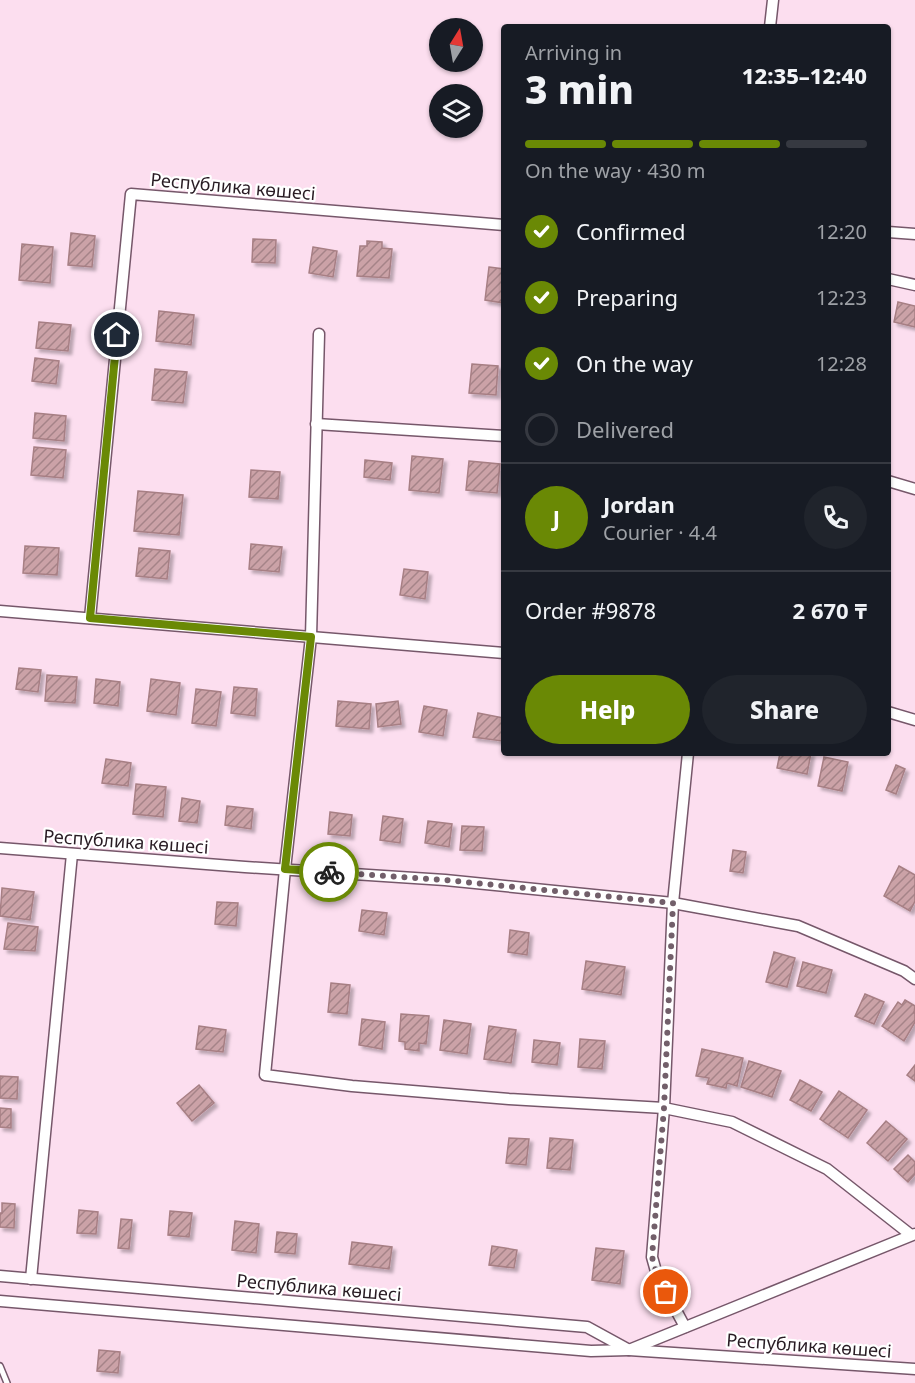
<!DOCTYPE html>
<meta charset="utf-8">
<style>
body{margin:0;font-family:"Noto Sans",sans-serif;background:#20242c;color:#f1f3f6;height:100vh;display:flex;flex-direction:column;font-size:22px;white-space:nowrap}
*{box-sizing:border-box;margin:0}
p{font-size:20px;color:#9ea1a6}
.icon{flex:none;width:33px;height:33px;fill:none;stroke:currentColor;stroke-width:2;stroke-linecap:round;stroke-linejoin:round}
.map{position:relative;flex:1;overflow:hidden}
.drawer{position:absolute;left:501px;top:24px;width:390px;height:732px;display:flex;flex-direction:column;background:#171b24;border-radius:6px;box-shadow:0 2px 4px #0004}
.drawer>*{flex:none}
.needle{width:39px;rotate:11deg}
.fabs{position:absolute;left:429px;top:18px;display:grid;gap:12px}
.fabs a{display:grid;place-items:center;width:54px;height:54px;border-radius:50%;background:#171b24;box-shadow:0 2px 4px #0004;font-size:30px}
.pin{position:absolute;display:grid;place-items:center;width:51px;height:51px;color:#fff;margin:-26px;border:3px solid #fff;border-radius:50%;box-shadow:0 2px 6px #0007}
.courier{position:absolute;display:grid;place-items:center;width:60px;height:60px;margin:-30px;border:4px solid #6a8905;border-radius:50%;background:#fff;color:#222;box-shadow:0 2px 8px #0007}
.head em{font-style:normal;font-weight:800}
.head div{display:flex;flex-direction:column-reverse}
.head{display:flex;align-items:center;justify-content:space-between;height:102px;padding:0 24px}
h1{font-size:39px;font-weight:800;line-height:45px}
.bar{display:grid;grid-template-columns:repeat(4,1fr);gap:9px 6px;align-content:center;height:72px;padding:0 24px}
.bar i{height:8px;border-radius:4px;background:#363941}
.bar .selected{background:#6a8905}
.bar p{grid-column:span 4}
.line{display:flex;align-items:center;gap:15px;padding:0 24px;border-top:2px solid #363941}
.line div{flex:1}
.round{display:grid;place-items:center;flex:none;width:63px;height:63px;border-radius:32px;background:#20242c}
ol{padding:0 24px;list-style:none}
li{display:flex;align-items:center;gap:18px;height:66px}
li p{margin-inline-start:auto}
li .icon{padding:6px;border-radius:50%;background:#6a8905;color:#fff;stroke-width:4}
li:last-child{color:#9ea1a6}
li i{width:33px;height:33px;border:3px solid #363941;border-radius:50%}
.cta{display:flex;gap:12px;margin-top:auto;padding:12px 24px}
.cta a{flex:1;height:69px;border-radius:36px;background:#6a8905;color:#fff;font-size:24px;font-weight:800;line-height:69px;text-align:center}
.cta a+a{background:#20242c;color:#f1f3f6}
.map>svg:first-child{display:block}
</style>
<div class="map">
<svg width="915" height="1383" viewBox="0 0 915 1383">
<defs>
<pattern id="building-hatch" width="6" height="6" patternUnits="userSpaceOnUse" patternTransform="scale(1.5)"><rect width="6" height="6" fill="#cba2a7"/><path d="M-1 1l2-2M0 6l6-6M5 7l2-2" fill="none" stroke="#a58388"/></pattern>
<filter id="shadow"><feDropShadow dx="3.5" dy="3.5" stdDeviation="1.5" flood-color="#0004"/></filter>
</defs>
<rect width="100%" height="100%" fill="#fcdeef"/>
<g fill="url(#building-hatch)" stroke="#a77f84" stroke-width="1.5" filter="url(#shadow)">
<polygon points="71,233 95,236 92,267 68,265"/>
<polygon points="253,239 276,240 275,263 252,262"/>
<polygon points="367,241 382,242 382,248 392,249 389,278 357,276 360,246 367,246"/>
<polygon points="22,244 53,247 50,283 19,280"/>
<polygon points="313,247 337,251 333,277 309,273"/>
<polygon points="489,267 504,269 504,303 485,300"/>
<polygon points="898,302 915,306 915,327 894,322"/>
<polygon points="159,311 194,315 191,345 156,341"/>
<polygon points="39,322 71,325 68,351 36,348"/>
<polygon points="35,358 59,361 56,384 32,381"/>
<polygon points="472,364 498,366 496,395 469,393"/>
<polygon points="155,369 187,372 183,403 152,400"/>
<polygon points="35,413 66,416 64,441 33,438"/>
<polygon points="34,447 66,450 63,478 31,475"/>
<polygon points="412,456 443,459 439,493 409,490"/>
<polygon points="365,460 392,463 390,480 364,477"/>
<polygon points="469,461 500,464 497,493 466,490"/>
<polygon points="251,470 280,472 278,499 249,497"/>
<polygon points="138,491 183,495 179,535 134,531"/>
<polygon points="251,544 282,547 279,572 249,569"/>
<polygon points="25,546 59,548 57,575 23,573"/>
<polygon points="139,548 170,551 167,579 136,576"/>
<polygon points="404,569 428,572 425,599 400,595"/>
<polygon points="19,668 41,670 38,692 16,689"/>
<polygon points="47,675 77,677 75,703 45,701"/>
<polygon points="96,679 120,682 118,706 94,703"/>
<polygon points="151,679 180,683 176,715 147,711"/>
<polygon points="234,687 257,689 255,716 231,713"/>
<polygon points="196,689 221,692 216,726 192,723"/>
<polygon points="338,701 371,704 369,729 336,726"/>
<polygon points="398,701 401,724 378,727 376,704"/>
<polygon points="424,706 447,710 443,736 419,732"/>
<polygon points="478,713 504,718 502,741 473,737"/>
<polygon points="780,753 811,753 807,774 777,768"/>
<polygon points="824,757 848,762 842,791 818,786"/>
<polygon points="106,759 131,763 128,786 102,783"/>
<polygon points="896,765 905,769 896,794 886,790"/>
<polygon points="136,784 166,787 163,817 133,814"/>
<polygon points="182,798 200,801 197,823 179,821"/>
<polygon points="227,806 253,809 251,829 225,825"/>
<polygon points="330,812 352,815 350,836 328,834"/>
<polygon points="383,816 403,819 400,843 380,840"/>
<polygon points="428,821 452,824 449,847 425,843"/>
<polygon points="462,826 484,827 482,851 460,850"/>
<polygon points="733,850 746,852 743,873 730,871"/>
<polygon points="899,866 915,875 915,901 910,911 884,896"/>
<polygon points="2,888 34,892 30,920 0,916"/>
<polygon points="217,902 238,903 236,926 215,924"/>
<polygon points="362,910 387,913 384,935 359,931"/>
<polygon points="8,923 38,927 35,951 4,949"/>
<polygon points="510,930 529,933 527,955 508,952"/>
<polygon points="774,952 795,958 787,987 766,982"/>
<polygon points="586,961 625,967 621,995 582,989"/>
<polygon points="803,962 832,970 826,993 797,986"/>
<polygon points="331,983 350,985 347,1014 328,1012"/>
<polygon points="865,994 884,1002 874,1024 855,1016"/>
<polygon points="905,1000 915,1006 914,1013 915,1013 915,1022 904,1041 882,1026 898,1002 902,1005"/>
<polygon points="401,1014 429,1016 426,1044 419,1043 419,1051 405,1049 405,1042 399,1041"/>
<polygon points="362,1019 385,1022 382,1049 359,1045"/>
<polygon points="444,1020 471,1024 467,1054 440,1050"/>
<polygon points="199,1026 226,1030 223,1052 196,1049"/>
<polygon points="489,1026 516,1030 511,1063 484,1059"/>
<polygon points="580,1039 605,1041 602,1069 578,1067"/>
<polygon points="534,1040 560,1043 557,1065 532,1062"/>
<polygon points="702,1049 743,1058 737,1086 727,1083 726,1088 707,1084 709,1078 696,1076"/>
<polygon points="749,1061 781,1071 772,1097 741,1087"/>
<polygon points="915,1065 915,1081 907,1075"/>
<polygon points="0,1076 18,1077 17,1099 0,1098"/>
<polygon points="800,1080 822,1092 811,1111 790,1100"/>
<polygon points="199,1085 214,1103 192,1121 177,1103"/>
<polygon points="839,1091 867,1110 848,1138 820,1119"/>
<polygon points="0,1108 11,1109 11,1128 0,1127"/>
<polygon points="886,1121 907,1139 888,1161 867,1143"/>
<polygon points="509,1138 529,1139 526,1165 506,1163"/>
<polygon points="550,1138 573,1140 570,1170 547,1168"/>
<polygon points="908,1155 915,1162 915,1174 908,1182 894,1169"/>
<polygon points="2,1203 15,1204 14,1228 0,1227 0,1213 2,1213"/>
<polygon points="79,1210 98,1212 96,1234 77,1233"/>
<polygon points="170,1211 192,1213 189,1237 168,1235"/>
<polygon points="121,1219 132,1220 129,1249 118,1248"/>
<polygon points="235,1221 259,1224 256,1253 232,1250"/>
<polygon points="277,1232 297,1234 295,1254 275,1252"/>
<polygon points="352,1242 392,1247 389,1269 349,1264"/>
<polygon points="492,1246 517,1250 514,1268 489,1265"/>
<polygon points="596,1248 624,1251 620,1284 592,1280"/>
<polygon points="99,1350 120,1352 118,1373 97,1371"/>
</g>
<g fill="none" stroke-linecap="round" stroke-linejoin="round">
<defs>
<polyline id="service" points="0,1366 7,1383"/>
<g id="minor">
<polyline points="770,27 773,0"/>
<polyline points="888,232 915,234"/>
<polyline points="888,279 915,285"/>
<polyline points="319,334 311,637 285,869 265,1075 352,1086 509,1099 664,1108 732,1122 827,1169 911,1235"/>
<polyline points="316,424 504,436"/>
<polyline points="888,481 915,489"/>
<polyline points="0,611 504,653"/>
<polyline points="90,618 131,194 504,225"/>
<polyline points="888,712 915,720"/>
<polyline points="0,848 245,867 445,880 673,903 798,926 904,971 915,979"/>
<polyline points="0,1276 587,1327 629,1350 915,1369"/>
<polyline points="31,1279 72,854"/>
<polyline points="0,1301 591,1351 629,1350 915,1234"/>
<polyline points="685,1327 657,1275 652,1257 664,1108 673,903 688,753"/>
</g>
</defs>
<use href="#service" stroke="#76576a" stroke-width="8"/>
<use href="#minor" stroke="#76576a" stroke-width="13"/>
<use href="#service" stroke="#fff" stroke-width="5"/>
<use href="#minor" stroke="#fff" stroke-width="10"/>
</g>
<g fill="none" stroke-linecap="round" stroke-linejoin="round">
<polyline stroke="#725f6a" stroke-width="6" stroke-dasharray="0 10.8" points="329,872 445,880 673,903 664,1108 652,1257 657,1275 666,1292"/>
<polyline stroke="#6a8905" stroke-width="8" points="117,335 90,618 311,637 285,869 329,872"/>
</g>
<g text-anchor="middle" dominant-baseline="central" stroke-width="4.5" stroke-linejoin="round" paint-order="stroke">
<g font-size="18" fill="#281b23" stroke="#fff">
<text transform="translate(233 186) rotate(5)">Республика көшесі</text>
<text transform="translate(126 841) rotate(4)">Республика көшесі</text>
<text transform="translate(319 1287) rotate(5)">Республика көшесі</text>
<text transform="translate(809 1345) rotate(4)">Республика көшесі</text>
</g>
</g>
</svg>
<div class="fabs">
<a><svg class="needle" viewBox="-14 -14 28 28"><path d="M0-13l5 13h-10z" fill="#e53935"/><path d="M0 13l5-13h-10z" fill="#9ea1a6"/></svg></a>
<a><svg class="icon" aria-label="layers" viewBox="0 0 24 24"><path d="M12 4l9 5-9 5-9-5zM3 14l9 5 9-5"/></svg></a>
</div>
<div class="pin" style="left:666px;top:1292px;background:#ea580c"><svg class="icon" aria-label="bag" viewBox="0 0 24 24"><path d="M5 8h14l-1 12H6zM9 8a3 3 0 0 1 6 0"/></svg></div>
<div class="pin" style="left:117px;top:335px;background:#1f2937"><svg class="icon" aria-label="home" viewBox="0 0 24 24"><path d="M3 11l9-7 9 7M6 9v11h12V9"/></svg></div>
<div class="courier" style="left:329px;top:872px"><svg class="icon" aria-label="bike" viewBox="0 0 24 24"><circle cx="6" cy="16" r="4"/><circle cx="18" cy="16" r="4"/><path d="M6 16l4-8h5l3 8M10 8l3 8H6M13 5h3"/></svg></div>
<section class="drawer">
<div class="head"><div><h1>3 min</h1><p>Arriving in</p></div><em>12:35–12:40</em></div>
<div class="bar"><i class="selected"></i><i class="selected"></i><i class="selected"></i><i></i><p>On the way · 430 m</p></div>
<ol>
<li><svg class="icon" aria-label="check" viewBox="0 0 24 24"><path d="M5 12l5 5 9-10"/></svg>Confirmed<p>12:20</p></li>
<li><svg class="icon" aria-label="check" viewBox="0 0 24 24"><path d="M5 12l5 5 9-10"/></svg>Preparing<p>12:23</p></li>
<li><svg class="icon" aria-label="check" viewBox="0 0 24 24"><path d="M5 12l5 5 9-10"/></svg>On the way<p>12:28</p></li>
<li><i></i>Delivered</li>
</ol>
<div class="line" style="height:108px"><b class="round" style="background:#6a8905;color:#fff">J</b><div><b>Jordan</b><p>Courier · 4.4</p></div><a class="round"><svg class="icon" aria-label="phone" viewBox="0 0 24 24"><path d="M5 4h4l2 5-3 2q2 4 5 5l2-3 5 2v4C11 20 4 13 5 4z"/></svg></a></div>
<div class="line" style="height:78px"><div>Order #9878</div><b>2 670 ₸</b></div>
<div class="cta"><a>Help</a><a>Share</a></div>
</section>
</div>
